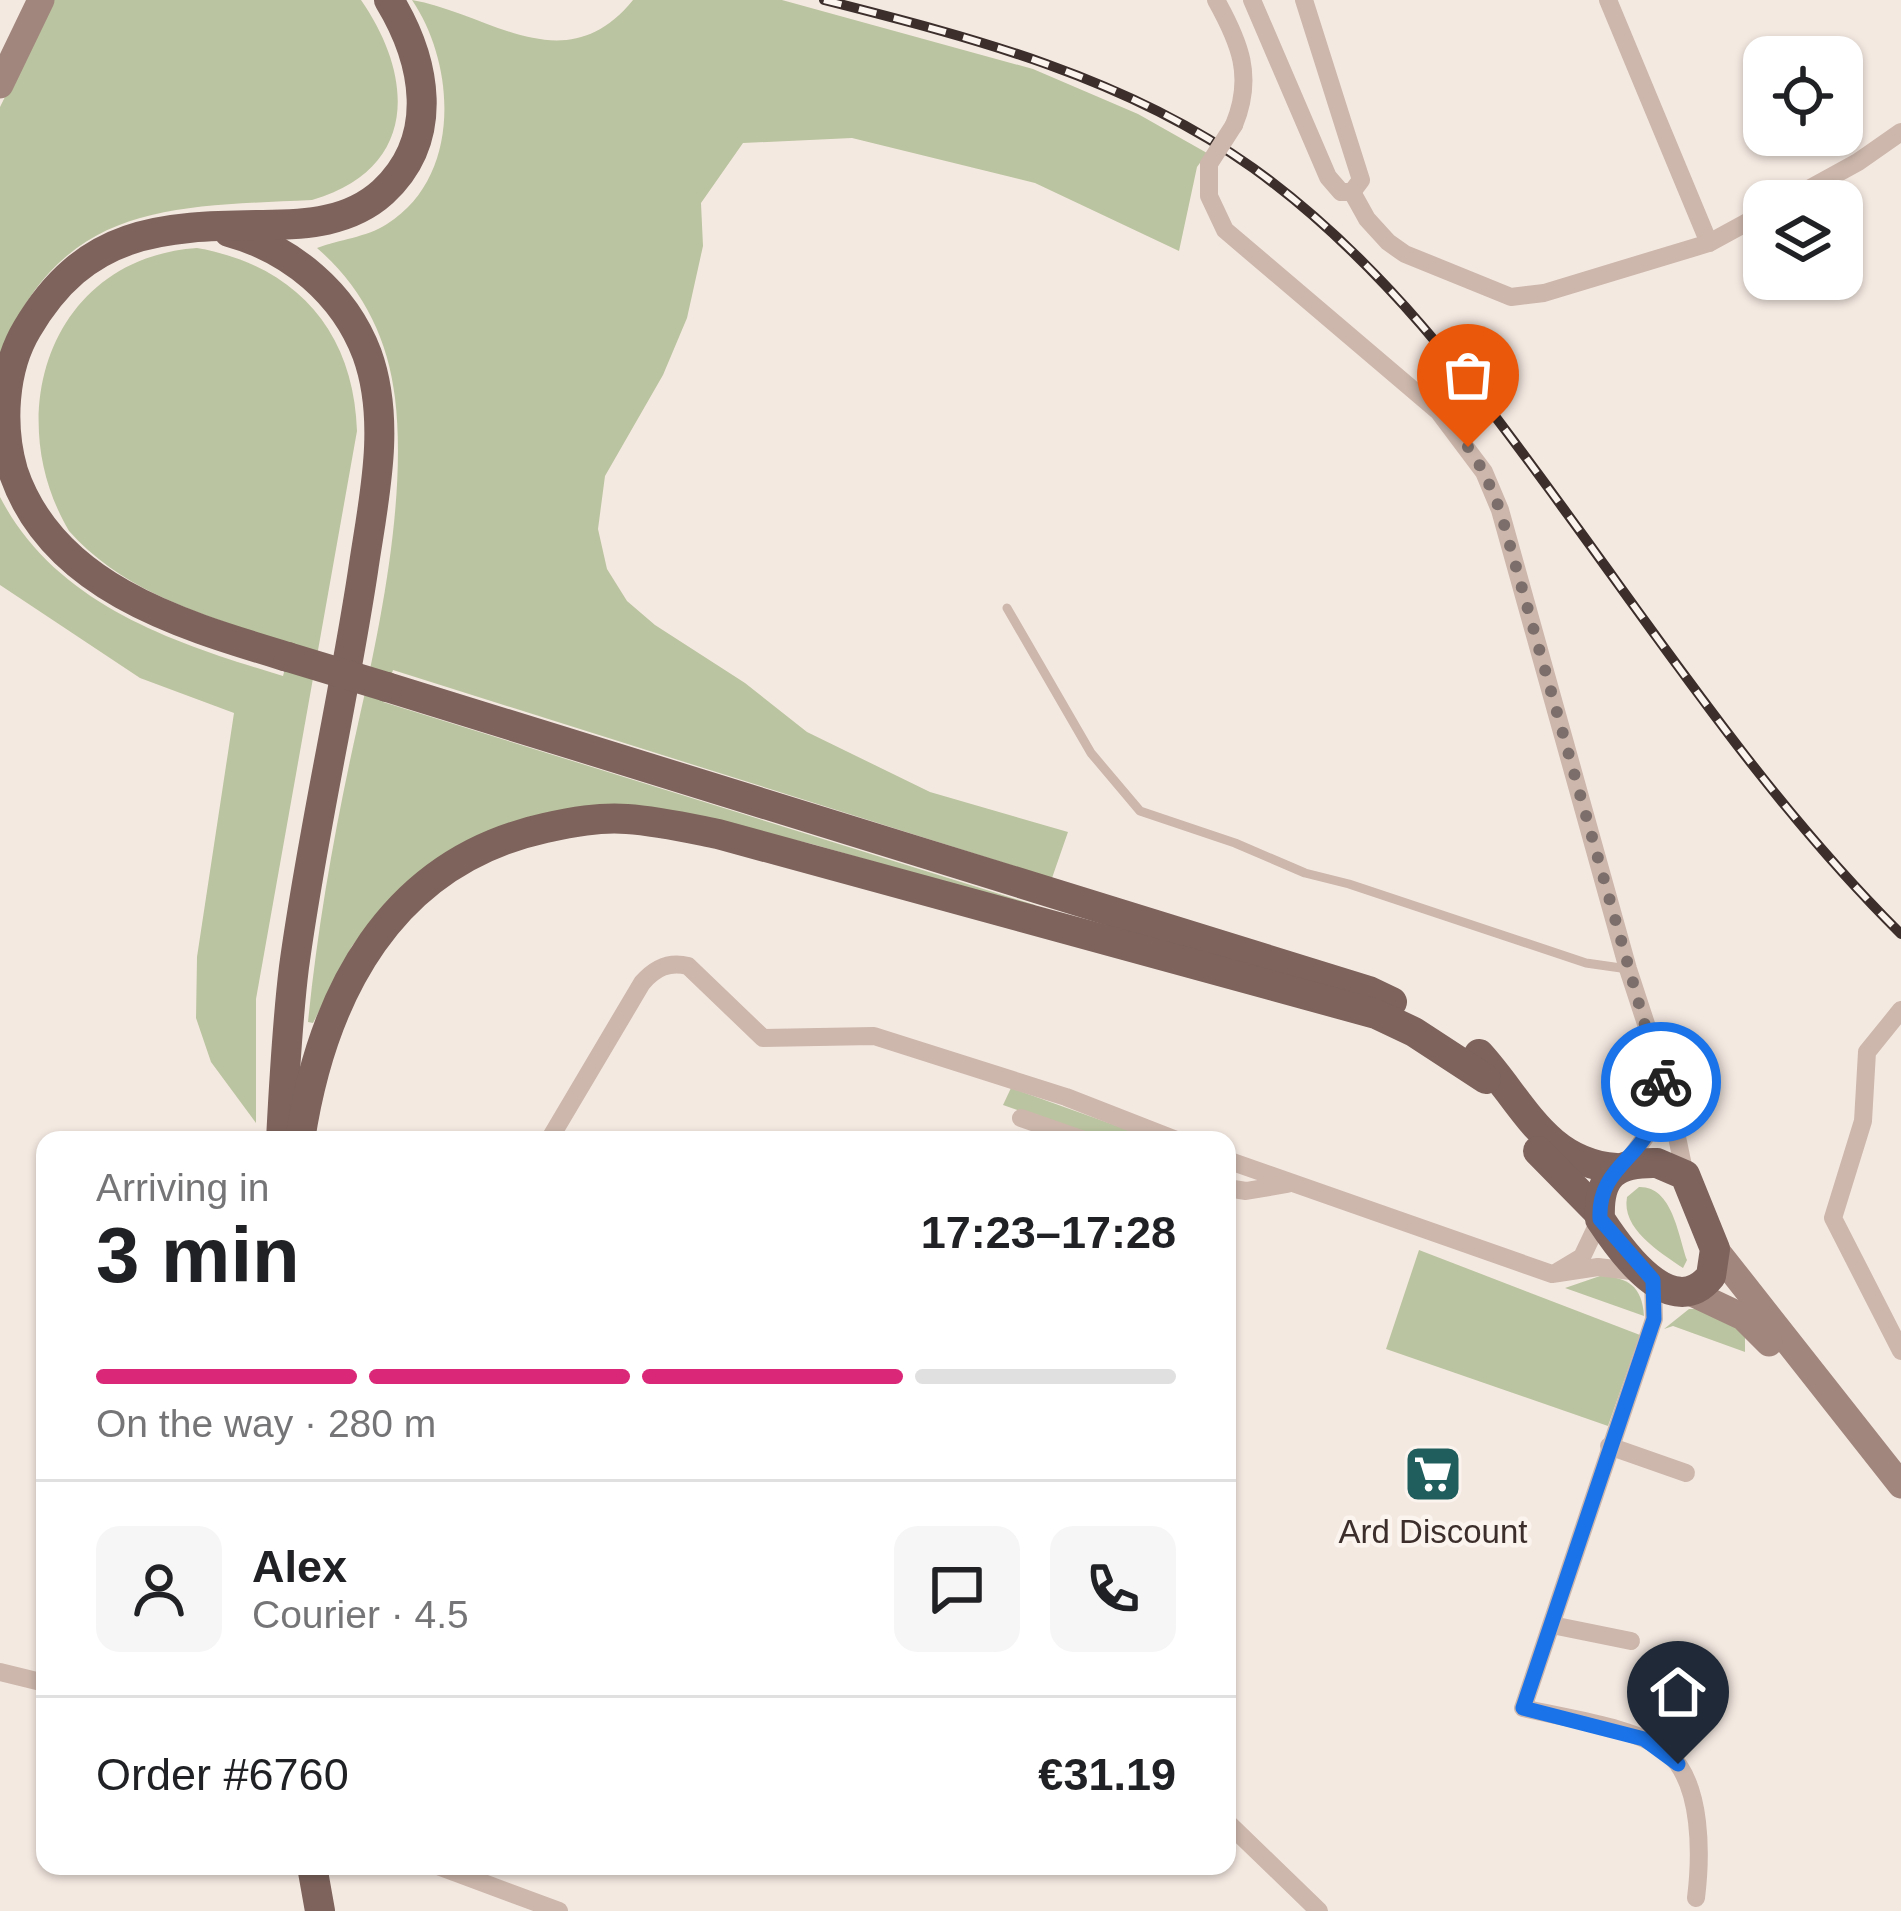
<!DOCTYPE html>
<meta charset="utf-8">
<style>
body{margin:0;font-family:Arial,sans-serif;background:#f6f6f6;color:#202124;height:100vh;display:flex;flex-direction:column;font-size:45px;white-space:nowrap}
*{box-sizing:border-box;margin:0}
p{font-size:39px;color:#757577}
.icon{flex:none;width:66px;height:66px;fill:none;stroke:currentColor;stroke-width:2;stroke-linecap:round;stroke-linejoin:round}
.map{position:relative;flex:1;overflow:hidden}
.drawer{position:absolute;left:36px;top:1131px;width:1200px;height:744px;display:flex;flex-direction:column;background:#fff;border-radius:24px;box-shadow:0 3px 9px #0004}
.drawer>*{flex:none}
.tools{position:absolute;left:1743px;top:36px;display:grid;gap:24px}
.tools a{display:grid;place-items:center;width:120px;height:120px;border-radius:24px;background:#fff;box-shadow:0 3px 9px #0004;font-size:60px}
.pin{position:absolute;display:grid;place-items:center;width:102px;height:102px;color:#fff;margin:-123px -51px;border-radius:50% 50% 50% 0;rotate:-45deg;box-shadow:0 0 12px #0007}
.pin .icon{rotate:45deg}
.courier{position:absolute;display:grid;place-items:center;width:120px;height:120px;margin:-60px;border:9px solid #1a73e8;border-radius:50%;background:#fff;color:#222;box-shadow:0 3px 15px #0007}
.overview em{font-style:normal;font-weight:800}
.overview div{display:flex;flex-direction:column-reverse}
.overview{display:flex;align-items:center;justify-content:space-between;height:204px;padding:0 60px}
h1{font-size:78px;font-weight:800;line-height:90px}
.bar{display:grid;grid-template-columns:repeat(4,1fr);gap:18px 12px;align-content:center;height:144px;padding:0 60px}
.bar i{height:15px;border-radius:9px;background:#e0e0e0}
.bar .active{background:#db2777}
.bar p{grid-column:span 4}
.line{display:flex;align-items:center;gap:30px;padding:0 60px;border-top:3px solid #e0e0e0}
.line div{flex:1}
.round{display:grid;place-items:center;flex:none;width:126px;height:126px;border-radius:24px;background:#f6f6f6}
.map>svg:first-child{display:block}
</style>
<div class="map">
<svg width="1901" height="1911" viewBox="0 0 1901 1911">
<rect width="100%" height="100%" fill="#f4e9e1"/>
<g fill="#bbc4a0">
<path d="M53,0H361C415,78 418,169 312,200C170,207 61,202 0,355V107Z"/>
<path d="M412,0C489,13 565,84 633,0H782L1033,69L1138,114L1207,153L1197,167L1179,251L1035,183L852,138L743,143L701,203L703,246L687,318L663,375L605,476L598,529L607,569L627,601L655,625L745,683L807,732L930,792L1068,832L1052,878L393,670L383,702L1035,905V908L812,844L709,820L590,808L382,908L352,946L313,1023L308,1022C318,922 336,822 358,724C380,628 407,497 395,398C388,338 362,287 317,248C340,239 365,238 387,224C462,177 456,65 412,0Z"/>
<path d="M197,248C295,265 354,331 357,431L256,999V1123L211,1062L196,1018L197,957L234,713L140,678L0,585V497C56,605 174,643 283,676L288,657L278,640C204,615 123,592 69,531C0,414 51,258 197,248Z"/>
<polygon points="1011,1088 1131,1131 1128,1140 1103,1140 1003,1105"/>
<path d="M1639,1187C1672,1186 1678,1234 1687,1260L1683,1268C1660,1252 1621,1229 1627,1197Z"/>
<polygon points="1419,1250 1640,1335 1608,1426 1386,1349"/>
<path d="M1600,1276C1628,1277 1642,1286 1644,1316L1565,1288Z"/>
<polygon points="1689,1309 1715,1309 1745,1335 1745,1352 1673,1326 1664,1329"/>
</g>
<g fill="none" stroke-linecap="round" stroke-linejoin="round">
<polyline stroke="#cdb7ac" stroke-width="9" points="1007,608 1091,753 1140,811 1235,843 1305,873 1349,884 1586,963 1628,969"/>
<g stroke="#cdb7ac" stroke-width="18">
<path d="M1216,0C1240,43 1254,77 1234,125"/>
<polyline points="1252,0 1328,177 1341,192 1352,192 1361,180 1304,0"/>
<polyline points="1608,0 1709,243"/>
<polyline points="1209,164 1209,196 1225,230 1439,412 1484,472 1500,510 1628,969 1666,1085 1685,1175"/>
<polyline points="1352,192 1367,219 1388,242 1405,254 1511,297 1544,293 1709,243 1764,213"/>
<polyline points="1787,201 1858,162 1901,132"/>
<polyline points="1901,1010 1867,1052 1863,1121 1833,1218 1901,1351"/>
<polyline points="1021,1118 1084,1140"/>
<path d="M549,1140L642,983C655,968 669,961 688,966L763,1038L874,1036L1066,1097L1176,1140"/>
<polyline points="1227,1160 1552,1274 1598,1267 1639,1272"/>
<polyline points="1626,1164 1653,1126 1661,1086"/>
<polyline points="1227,1188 1246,1191 1287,1184"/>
<polyline points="1557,1272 1582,1257 1600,1219"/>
<path d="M1653,1280L1654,1319L1523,1708C1563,1718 1638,1727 1668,1753C1703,1784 1701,1857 1696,1898"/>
<polyline points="1609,1446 1686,1473"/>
<polyline points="1552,1625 1631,1641"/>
<polyline points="0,1672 45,1683"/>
<polyline points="1227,1822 1319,1911"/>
<polyline points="438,1866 559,1911"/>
</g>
<g stroke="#a1867d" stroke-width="27">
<polyline points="0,85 41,0"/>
<polyline points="1715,1249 1901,1485"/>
<polyline points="1690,1292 1743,1317 1769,1343"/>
</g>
<g stroke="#7d635c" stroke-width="30">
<path d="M229,232C291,249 344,293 367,354C392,423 373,502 363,571C343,703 312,834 294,967C287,1024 284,1083 281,1140"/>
<path d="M288,657C182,625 52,588 13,471C0,426 3,369 27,329C85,230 160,226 263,225C306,225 350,222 383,192C441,138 426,61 389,0"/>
<polyline points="387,687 1369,991 1392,1002"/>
<path d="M1479,1054C1522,1101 1545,1163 1616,1168"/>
<path d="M300,1140C322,995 390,862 545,828C572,822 599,817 627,819C658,821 688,828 718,834L1376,1014L1414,1032L1486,1079"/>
<polyline points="1538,1151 1599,1213"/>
<path d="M1657,1163L1685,1175L1715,1249L1711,1276C1672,1324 1621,1251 1600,1219C1598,1175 1615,1162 1657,1163Z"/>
<polyline points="312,1866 320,1911"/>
</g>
<defs>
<path id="rail" d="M824,0C974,38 1125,77 1253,168C1381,260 1471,382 1563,508C1670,654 1772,806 1901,934"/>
</defs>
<use href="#rail" stroke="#3b2e2b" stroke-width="10"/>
<use href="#rail" stroke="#fbf3ee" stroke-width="6" stroke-dasharray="18" stroke-linecap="butt"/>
<polyline stroke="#cdb7ac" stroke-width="18" points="1209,164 1234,125"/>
<polyline stroke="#7d635c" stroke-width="30" points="288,657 387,687"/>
</g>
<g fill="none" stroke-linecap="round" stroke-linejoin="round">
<polyline stroke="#7c6f6b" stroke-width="12" stroke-dasharray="0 21.6" points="1468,447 1484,472 1500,510 1661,1082"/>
<path stroke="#1a73e8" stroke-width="15" d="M1661,1082C1661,1159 1597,1157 1600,1219L1653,1280L1654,1319L1523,1708L1644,1739L1678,1764"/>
</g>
<defs>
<symbol id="supermarket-square" viewBox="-11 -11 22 22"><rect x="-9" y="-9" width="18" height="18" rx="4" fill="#1f5e5c" stroke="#fbf3ee"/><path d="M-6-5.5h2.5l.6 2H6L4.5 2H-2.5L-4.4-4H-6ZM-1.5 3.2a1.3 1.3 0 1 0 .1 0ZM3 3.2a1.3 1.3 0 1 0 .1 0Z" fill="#fff"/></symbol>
</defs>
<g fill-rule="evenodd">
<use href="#supermarket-square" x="1400" y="1441" width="66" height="66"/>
</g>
<g text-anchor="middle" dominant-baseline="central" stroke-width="9" stroke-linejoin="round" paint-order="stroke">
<g font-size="33" fill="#3b2e2b" stroke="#fbf3ee">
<text x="1433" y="1531">Ard Discount</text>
</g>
</g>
</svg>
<div class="tools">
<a><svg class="icon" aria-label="locate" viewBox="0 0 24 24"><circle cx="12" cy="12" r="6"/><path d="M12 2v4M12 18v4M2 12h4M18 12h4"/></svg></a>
<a><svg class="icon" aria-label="layers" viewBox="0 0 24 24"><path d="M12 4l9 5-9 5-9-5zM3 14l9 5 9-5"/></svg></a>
</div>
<div class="pin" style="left:1468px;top:447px;background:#ea580c"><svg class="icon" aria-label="bag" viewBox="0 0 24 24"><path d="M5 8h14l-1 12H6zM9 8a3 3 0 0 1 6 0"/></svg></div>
<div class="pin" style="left:1678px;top:1764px;background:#1f2937"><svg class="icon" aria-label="home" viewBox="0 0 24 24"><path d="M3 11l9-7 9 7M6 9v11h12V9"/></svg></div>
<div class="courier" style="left:1661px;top:1082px"><svg class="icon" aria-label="bike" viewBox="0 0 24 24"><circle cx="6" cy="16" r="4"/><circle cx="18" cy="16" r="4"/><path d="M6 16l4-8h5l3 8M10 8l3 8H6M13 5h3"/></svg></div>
<section class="drawer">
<div class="overview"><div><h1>3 min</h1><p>Arriving in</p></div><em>17:23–17:28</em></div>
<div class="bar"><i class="active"></i><i class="active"></i><i class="active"></i><i></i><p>On the way · 280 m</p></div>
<div class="line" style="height:216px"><a class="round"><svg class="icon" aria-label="person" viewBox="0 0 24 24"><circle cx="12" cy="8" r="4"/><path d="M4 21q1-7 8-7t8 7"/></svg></a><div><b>Alex</b><p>Courier · 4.5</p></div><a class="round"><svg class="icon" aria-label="chat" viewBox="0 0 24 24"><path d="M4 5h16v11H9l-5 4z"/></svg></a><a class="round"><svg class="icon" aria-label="phone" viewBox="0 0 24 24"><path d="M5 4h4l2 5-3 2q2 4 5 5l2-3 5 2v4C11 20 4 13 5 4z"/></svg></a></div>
<div class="line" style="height:156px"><div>Order #6760</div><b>€31.19</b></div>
</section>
</div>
